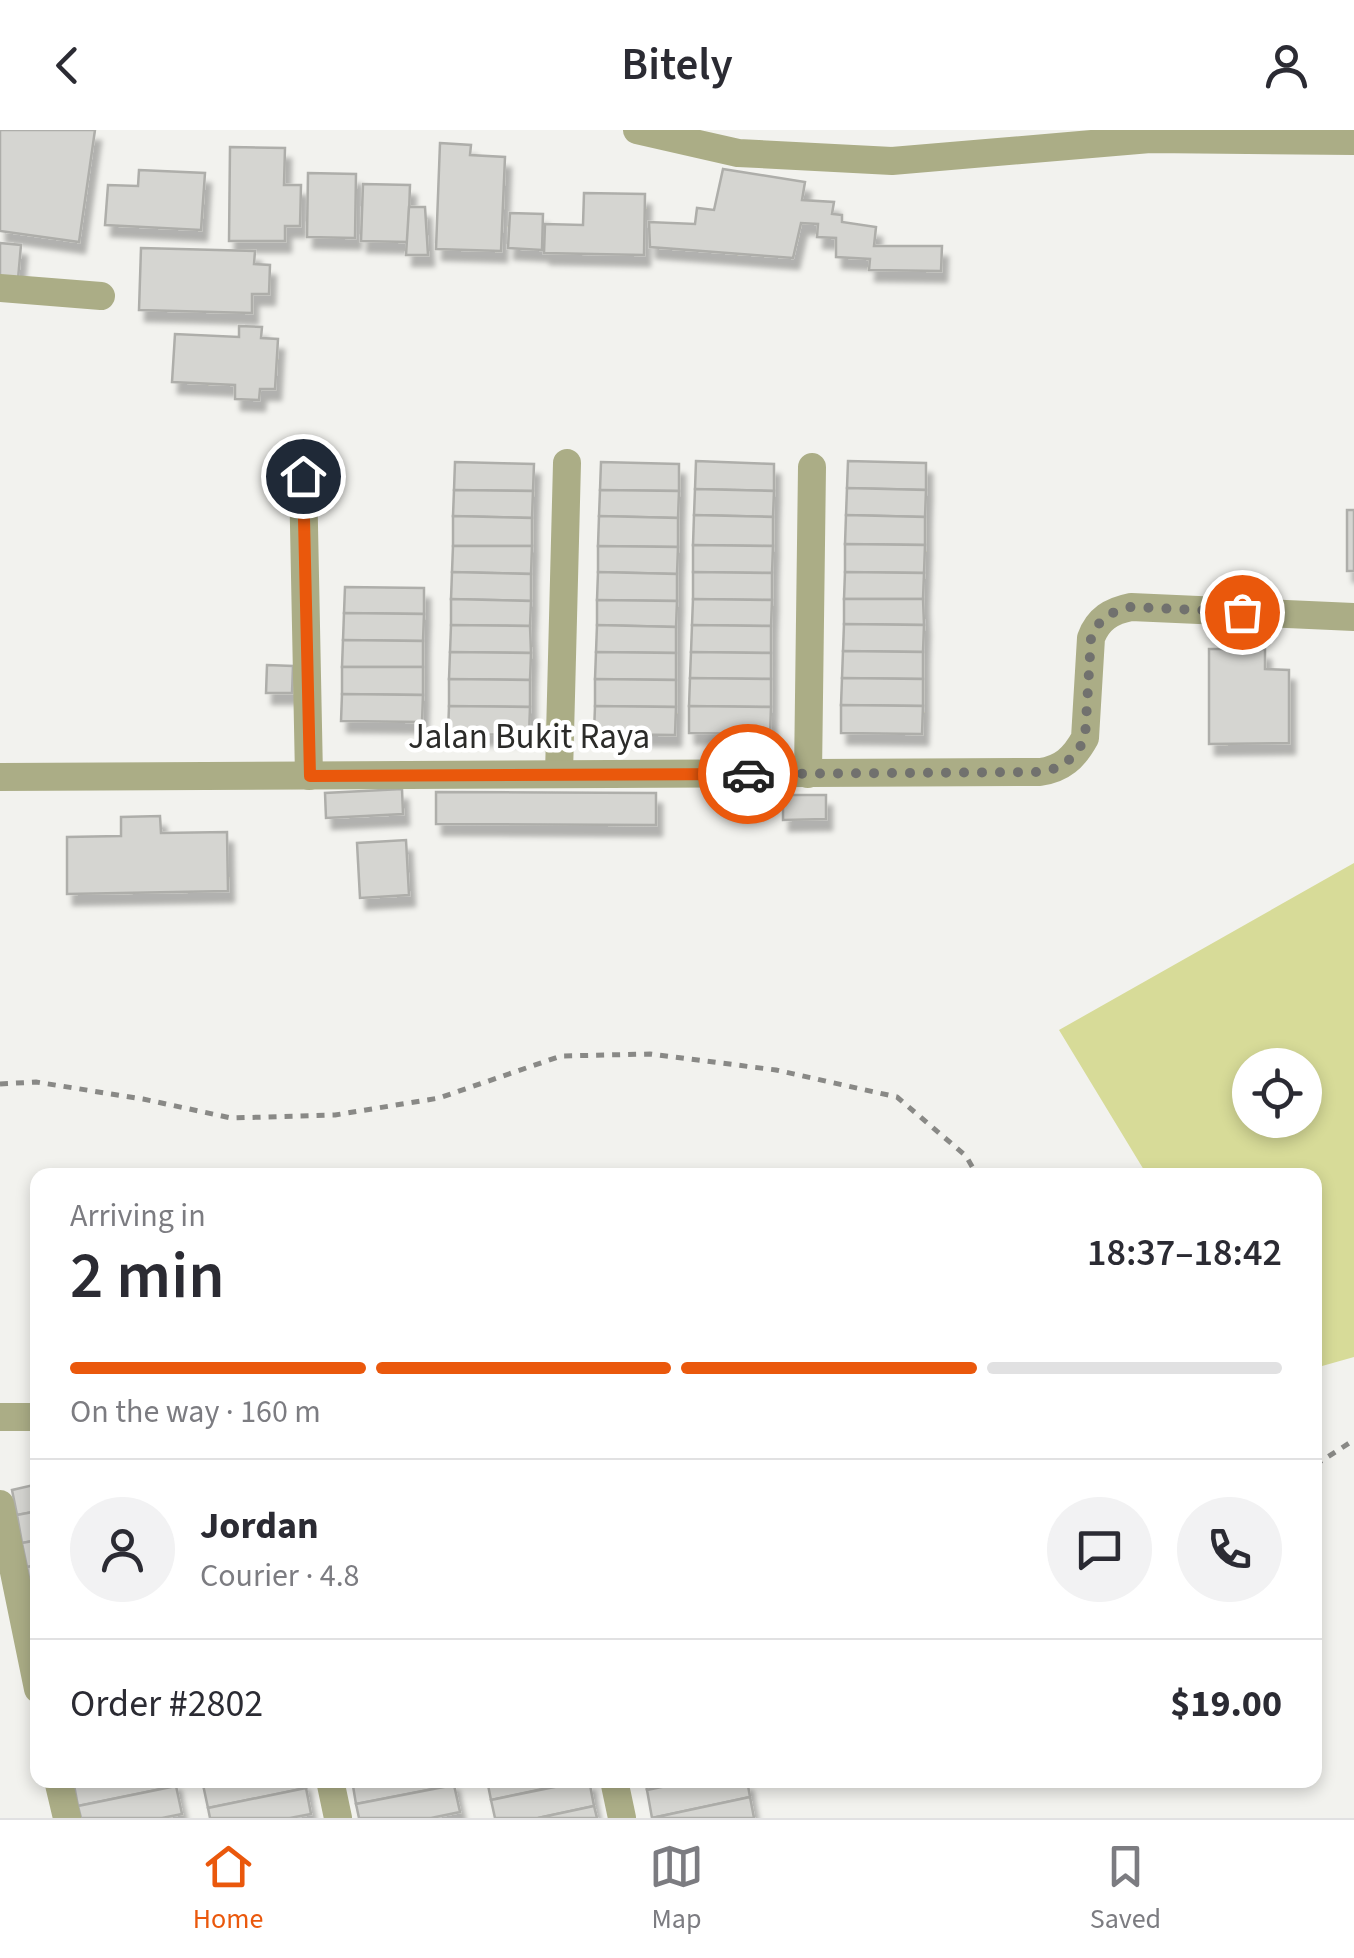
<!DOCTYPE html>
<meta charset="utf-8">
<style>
body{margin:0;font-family:"Source Sans 3",sans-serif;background:#f2f2f3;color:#2b2b33;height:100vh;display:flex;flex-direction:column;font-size:38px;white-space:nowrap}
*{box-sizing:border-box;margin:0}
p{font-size:32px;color:#7c7c81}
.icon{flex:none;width:55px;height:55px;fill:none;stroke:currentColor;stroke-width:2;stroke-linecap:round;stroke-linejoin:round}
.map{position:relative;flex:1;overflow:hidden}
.sheet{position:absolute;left:30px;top:1038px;width:1292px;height:620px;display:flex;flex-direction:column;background:#fff;border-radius:20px;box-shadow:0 5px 15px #0003}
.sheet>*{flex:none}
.tools{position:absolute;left:1232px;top:918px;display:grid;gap:20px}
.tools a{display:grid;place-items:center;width:90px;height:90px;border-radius:50%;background:#fff;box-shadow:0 5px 15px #0003;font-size:50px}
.pin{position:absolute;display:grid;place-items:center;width:85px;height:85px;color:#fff;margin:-42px;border:5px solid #fff;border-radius:50%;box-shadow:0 2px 10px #0007}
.courier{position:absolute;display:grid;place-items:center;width:100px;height:100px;margin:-50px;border:8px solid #ea580c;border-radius:50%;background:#fff;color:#222;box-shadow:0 2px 12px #0007}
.head em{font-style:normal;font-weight:600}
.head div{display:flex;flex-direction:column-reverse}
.head{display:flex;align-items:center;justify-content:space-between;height:170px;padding:0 40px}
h1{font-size:65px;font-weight:600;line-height:75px}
.bar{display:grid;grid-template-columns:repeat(4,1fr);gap:15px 10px;align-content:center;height:120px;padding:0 40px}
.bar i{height:12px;border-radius:8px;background:#e1e1e2}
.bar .active{background:#ea580c}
.bar p{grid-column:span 4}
.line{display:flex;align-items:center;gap:25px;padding:0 40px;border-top:2px solid #e1e1e2}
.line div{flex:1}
.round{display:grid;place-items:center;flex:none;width:105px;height:105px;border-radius:52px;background:#f2f2f3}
header{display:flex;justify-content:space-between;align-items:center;height:130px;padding:0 40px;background:#fff;font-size:45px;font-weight:600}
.menu{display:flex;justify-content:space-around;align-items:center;height:140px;border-top:2px solid #e1e1e2;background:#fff;font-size:28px;color:#7c7c81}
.menu a{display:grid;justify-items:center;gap:5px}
.menu .active{color:#ea580c}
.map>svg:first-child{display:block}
</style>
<header><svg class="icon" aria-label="back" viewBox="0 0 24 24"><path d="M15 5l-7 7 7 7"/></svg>Bitely<svg class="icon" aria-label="person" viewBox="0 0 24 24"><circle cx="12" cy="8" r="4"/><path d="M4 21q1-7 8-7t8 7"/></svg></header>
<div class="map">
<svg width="1354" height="1688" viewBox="0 0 1354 1688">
<defs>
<filter id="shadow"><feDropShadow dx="6" dy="11" stdDeviation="2.5" flood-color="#0004"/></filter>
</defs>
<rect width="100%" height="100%" fill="#f2f2ee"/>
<path fill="#d7db98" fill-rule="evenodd" d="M1354,733V1227L1315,1238V1045H1147L1059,900ZM1250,935H1305V990H1250Z"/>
<g fill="#d5d5d1" stroke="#aeaeaa" stroke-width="2.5" filter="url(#shadow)">
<polygon points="0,0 95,0 79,112 0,101"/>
<polygon points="440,13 471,15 470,25 505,27 501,121 436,119"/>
<polygon points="230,17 285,18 284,55 301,55 300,96 285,96 285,111 229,111"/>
<polygon points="723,39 805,52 802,70 834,72 832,84 842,85 842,92 876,97 874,116 942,116 941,141 869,140 870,129 836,127 836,108 817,107 818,94 801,93 793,128 650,117 649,92 695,94 697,78 714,80"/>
<polygon points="139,40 205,43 201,100 105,95 108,55 138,56"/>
<polygon points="308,43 356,44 355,108 307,107"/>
<polygon points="363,54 410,55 408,112 361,111"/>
<polygon points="584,63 645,64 644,125 544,123 545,94 583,95"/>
<polygon points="409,77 425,77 428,125 406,125"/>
<polygon points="510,83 543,84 542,120 508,118"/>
<polygon points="0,113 21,115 18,149 0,147"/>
<polygon points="141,118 255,121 254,134 270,135 269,164 252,164 252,183 139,180"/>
<polygon points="239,196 262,197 261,208 278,209 275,259 260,259 259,270 235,269 235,255 172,252 175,204 239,207"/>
<polygon points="696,331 774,334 774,361 695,359"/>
<polygon points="848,331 926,333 926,360 847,358"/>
<polygon points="455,332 534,334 533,361 454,360"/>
<polygon points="601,332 679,334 679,361 600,360"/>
<polygon points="847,358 926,360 925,387 846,385"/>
<polygon points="695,359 774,361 773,387 694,385"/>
<polygon points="454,360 533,361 532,388 453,386"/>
<polygon points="600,360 679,361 678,388 599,386"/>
<rect x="1347" y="380" width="7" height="61"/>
<polygon points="694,385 773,387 773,416 693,415"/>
<polygon points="846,385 925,387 925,415 845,414"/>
<polygon points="453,386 532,388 532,416 453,416"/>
<polygon points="599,386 678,388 678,417 598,416"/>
<polygon points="845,414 925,415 924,443 845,442"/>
<polygon points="693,415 773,416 772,443 693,442"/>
<polygon points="453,416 532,416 531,444 452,442"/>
<polygon points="598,416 678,417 677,444 598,442"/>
<polygon points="452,442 531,444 531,471 451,469"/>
<polygon points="598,442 677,444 677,471 597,470"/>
<polygon points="693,442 772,443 772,470 693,469"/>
<polygon points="845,442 924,443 923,469 844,469"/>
<polygon points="345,457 424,458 424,484 344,483"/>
<polygon points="451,469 531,471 530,496 451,495"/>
<polygon points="693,469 772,470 771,496 692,495"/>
<polygon points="844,469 923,469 924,495 844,494"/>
<polygon points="597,470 677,471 676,497 597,495"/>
<polygon points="344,483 424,484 423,511 343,510"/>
<polygon points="844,494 924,495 923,522 843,521"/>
<polygon points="451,495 530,496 531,523 450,522"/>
<polygon points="597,495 676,497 676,523 596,522"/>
<polygon points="692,495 771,496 771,523 691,522"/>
<polygon points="343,510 423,511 423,537 342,537"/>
<polygon points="1209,519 1265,519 1265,539 1289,540 1289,613 1209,614"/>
<polygon points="843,521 923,522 923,549 842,548"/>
<polygon points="450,522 531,523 530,550 449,549"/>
<polygon points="596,522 676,523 676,550 595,549"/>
<polygon points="691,522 771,523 771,549 690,548"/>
<polygon points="267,535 293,536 292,563 266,563"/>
<polygon points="342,537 423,537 423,565 342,564"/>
<polygon points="690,548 771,549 771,577 689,576"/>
<polygon points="842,548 923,549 923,576 841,575"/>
<polygon points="449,549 530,550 530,577 449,576"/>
<polygon points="595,549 676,550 676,577 595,576"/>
<polygon points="342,564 423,565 422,592 341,591"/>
<polygon points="841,575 923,576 922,604 841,603"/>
<polygon points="449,576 530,577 529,605 448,604"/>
<polygon points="595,576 676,577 675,605 594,604"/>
<polygon points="689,576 771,577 770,604 689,603"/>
<polygon points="402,659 403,684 326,688 325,663"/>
<polygon points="436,662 656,663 656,695 436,694"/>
<polygon points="783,665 826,665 826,689 783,690"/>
<polygon points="160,686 161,703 227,702 228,761 67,764 67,707 121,706 121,687"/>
<polygon points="406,710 409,765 360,768 357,713"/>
<polygon points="38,1354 38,1381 17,1385 12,1360"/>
<polygon points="38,1381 38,1410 22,1413 17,1385"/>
<polygon points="38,1410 38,1435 27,1437 22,1413"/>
<polygon points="38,1435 38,1463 32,1464 27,1437"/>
<polygon points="73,1650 175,1650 176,1656 78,1676"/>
<polygon points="202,1650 304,1650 306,1658 208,1678"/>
<polygon points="352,1650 453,1650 454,1655 356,1674"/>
<polygon points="487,1650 585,1650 491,1670"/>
<polygon points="589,1650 594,1676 538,1688 495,1688 491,1670"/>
<polygon points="645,1650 695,1650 647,1660"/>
<polygon points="695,1650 747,1650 750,1667 652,1688 647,1660"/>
<polygon points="454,1655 460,1682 431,1688 359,1688 356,1674"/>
<polygon points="176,1656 182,1684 162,1688 81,1688 78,1676"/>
<polygon points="306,1658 311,1684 290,1688 210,1688 208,1678"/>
<polygon points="750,1667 754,1688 652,1688"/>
<polygon points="594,1676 597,1688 538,1688"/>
</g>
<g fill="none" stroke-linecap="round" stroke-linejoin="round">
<g stroke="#898986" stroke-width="5" stroke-dasharray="8 8" stroke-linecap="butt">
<polyline points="0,954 36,952 143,969 231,988 335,985 439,968 561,926 650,924 776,940 897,967 966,1026 977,1045"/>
<polyline points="1315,1335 1354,1310"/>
</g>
<g stroke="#abad86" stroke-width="28">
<polyline points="637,0 738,23 892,31 1150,9 1354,11"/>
<polyline points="0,158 101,166"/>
<polyline points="303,346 309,646"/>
<polyline points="559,644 567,333"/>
<polyline points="808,644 812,337"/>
<path d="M0,647L1040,642C1062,639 1074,628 1085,608L1091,508C1098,489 1111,481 1131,477L1354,487"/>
<polyline points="0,1287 38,1287"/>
<polyline points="0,1374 38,1559"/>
<polyline points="58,1650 67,1688"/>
<polyline points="330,1650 338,1688"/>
<polyline points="614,1650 622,1688"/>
</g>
</g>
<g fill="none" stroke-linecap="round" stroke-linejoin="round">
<path stroke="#71716e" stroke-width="10" stroke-dasharray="0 18" d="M748,644L1040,642C1062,639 1075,628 1085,608L1091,508C1098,489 1111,481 1131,477L1242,482"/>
<polyline stroke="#ea580c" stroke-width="12" points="303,346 310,646 748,644"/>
</g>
<g text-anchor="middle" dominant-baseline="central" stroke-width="9" stroke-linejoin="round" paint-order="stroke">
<g font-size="35" fill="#2b2b29" stroke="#fff">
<text x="529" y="607">Jalan Bukit Raya</text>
</g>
</g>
</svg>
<div class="tools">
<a><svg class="icon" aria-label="locate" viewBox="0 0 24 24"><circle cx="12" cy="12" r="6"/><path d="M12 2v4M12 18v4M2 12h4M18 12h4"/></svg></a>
</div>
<div class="pin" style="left:1242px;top:482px;background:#ea580c"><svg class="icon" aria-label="bag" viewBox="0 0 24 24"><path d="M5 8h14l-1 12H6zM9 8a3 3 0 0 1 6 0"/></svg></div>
<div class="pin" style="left:303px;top:346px;background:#1f2937"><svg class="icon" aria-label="home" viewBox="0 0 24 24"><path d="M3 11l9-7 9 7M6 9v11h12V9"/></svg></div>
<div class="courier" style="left:748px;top:644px"><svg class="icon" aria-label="car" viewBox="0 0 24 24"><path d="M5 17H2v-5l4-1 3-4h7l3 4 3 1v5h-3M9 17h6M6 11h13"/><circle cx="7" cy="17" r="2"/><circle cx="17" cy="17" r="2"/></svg></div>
<section class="sheet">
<div class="head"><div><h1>2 min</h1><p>Arriving in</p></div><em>18:37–18:42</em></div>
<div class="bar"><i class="active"></i><i class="active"></i><i class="active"></i><i></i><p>On the way · 160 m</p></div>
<div class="line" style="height:180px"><a class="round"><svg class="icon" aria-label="person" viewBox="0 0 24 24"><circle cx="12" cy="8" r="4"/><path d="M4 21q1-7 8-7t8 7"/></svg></a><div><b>Jordan</b><p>Courier · 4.8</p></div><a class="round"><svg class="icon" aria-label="chat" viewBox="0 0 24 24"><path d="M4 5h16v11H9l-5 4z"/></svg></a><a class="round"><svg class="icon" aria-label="phone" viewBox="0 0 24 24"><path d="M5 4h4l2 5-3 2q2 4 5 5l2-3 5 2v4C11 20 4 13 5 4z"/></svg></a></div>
<div class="line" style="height:130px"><div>Order #2802</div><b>$19.00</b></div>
</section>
</div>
<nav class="menu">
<a class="active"><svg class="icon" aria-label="home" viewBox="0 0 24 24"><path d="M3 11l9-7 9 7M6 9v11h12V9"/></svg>Home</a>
<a><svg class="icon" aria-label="map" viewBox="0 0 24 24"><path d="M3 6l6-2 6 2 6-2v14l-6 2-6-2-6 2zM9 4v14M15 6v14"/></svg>Map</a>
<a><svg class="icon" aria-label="saved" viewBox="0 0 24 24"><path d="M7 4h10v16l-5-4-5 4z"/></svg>Saved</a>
</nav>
